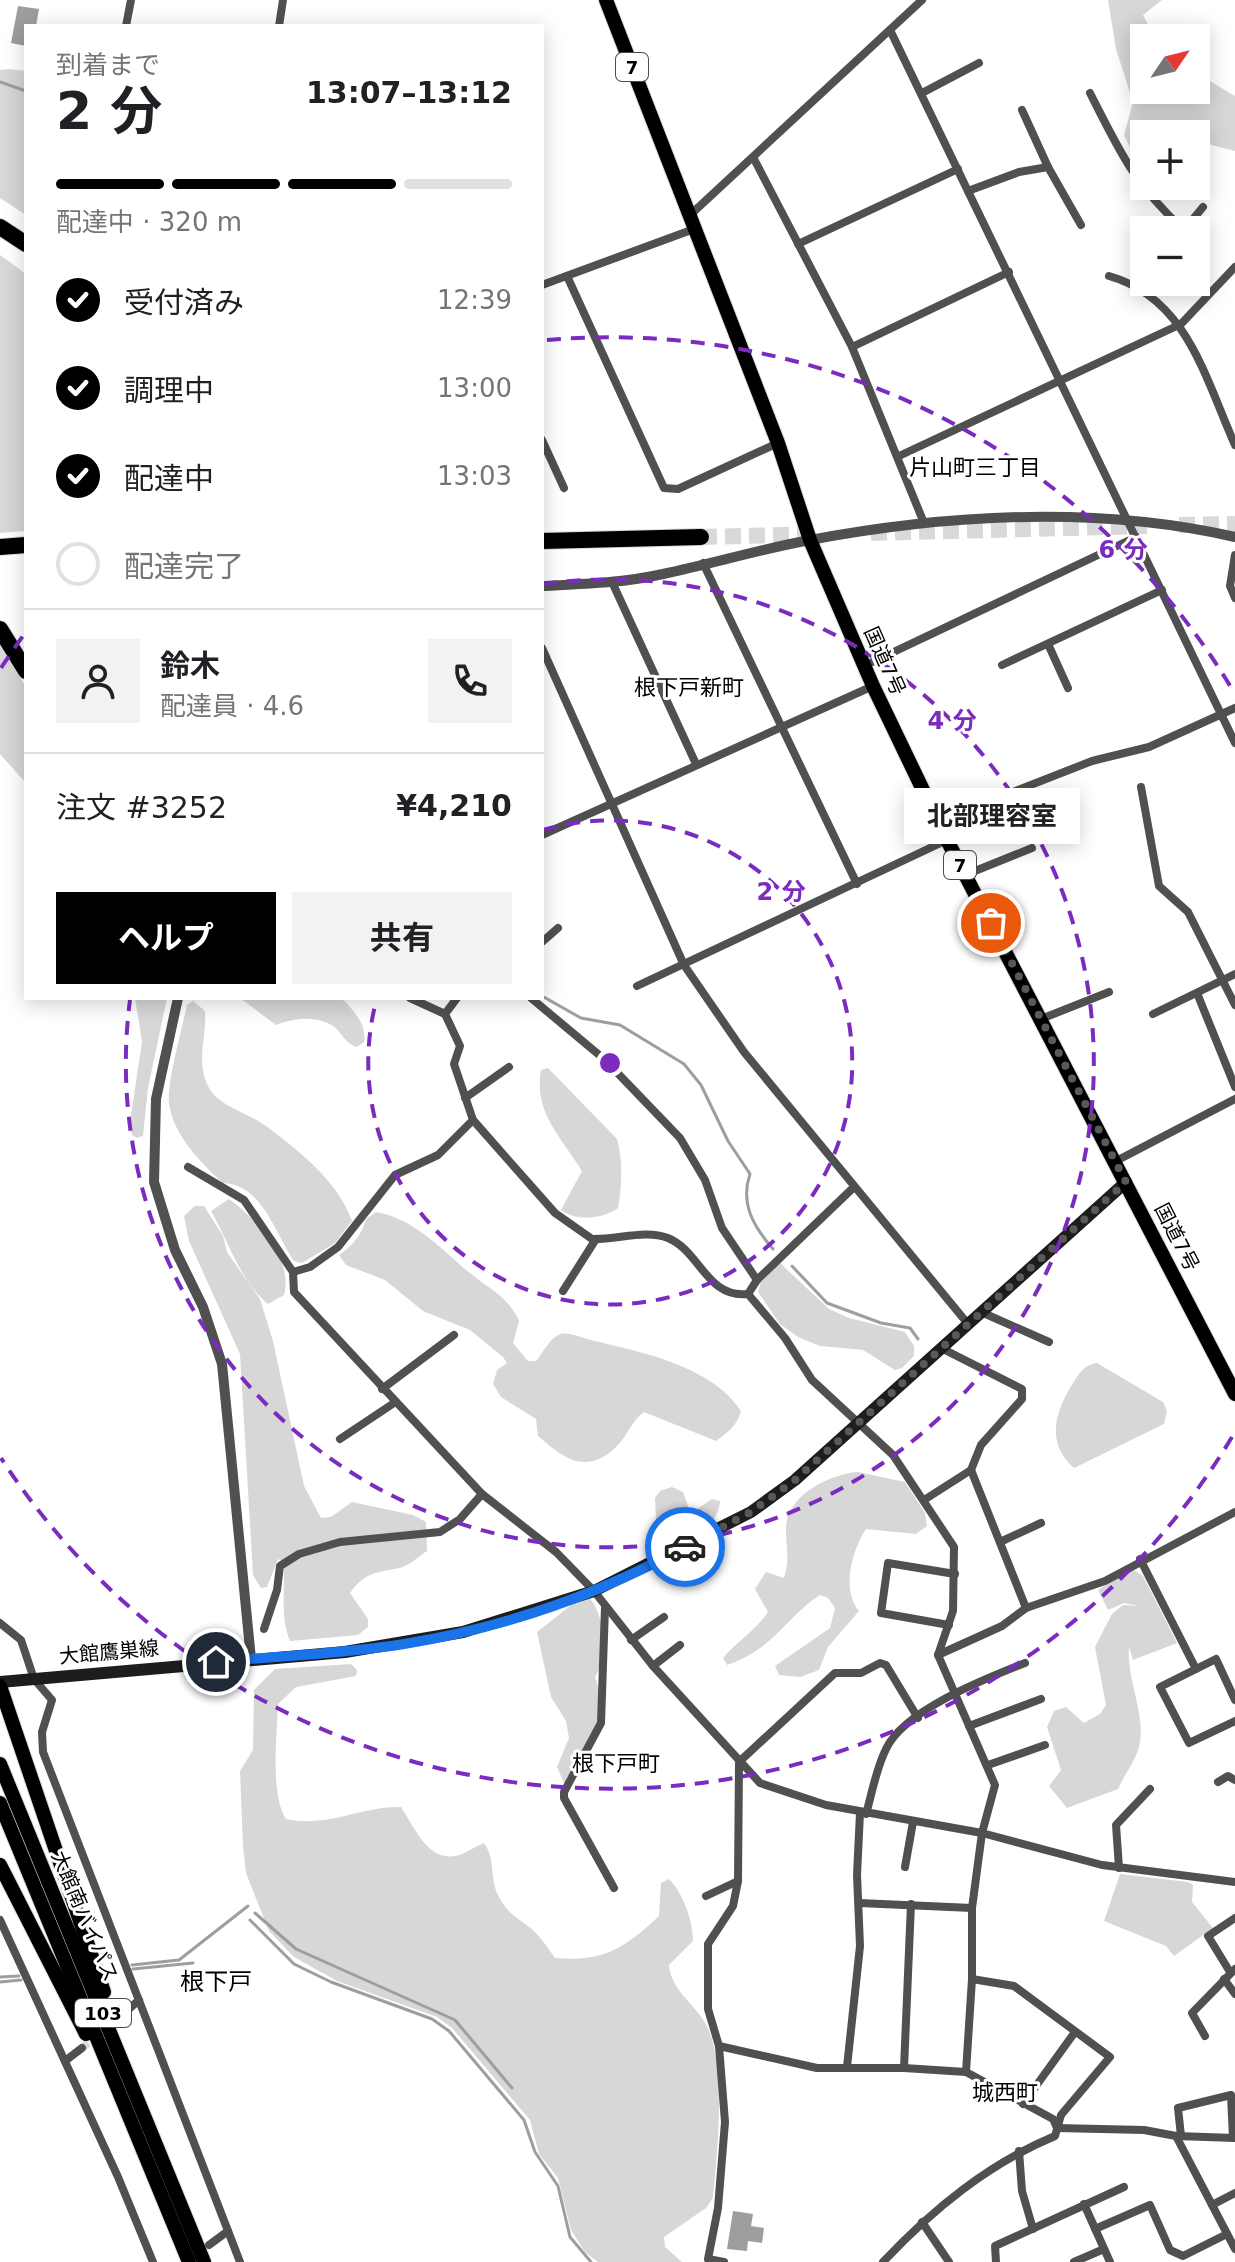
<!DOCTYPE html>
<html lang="ja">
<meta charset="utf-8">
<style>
body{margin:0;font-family:"DejaVu Sans","Noto Sans JP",sans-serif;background:#f2f2f2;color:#202124;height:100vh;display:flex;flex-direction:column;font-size:30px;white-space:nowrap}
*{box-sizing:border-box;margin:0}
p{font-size:26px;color:#757577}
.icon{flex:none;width:44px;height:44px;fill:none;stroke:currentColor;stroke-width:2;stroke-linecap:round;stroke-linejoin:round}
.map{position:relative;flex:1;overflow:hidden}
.details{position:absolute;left:24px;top:24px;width:520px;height:976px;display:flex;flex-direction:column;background:#fff;border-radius:0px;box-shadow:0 4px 20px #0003}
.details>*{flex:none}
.needle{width:52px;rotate:55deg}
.controls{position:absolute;left:1130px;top:24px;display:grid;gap:16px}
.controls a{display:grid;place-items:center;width:80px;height:80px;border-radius:0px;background:#fff;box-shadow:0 4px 20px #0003;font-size:40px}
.pin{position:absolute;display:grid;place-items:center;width:68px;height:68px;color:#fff;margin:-34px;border:4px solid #fff;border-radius:50%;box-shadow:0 2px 8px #0007}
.courier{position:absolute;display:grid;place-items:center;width:80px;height:80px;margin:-40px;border:6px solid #1a73e8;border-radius:50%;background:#fff;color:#222;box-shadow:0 2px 10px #0007}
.bubble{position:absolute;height:56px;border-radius:0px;background:#fff;box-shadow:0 4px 20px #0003;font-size:26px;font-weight:700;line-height:56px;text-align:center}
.summary em{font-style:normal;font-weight:700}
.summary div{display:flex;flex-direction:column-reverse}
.summary{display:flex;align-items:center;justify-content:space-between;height:136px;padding:0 32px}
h1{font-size:52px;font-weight:700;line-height:60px}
.bar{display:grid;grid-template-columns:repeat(4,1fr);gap:12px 8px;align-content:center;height:96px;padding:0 32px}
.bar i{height:10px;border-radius:6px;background:#e0e0e0}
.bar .active{background:#000}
.bar p{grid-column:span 4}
.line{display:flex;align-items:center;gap:20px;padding:0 32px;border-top:2px solid #e0e0e0}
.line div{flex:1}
.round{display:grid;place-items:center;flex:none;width:84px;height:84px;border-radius:0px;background:#f2f2f2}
ol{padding:0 32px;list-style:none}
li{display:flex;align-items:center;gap:24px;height:88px}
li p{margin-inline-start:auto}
li .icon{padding:8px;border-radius:50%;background:#000;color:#fff;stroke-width:4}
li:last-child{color:#757577}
li i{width:44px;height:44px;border:4px solid #e0e0e0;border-radius:50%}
.primary-button{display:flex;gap:16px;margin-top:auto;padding:16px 32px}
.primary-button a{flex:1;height:92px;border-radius:0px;background:#000;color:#fff;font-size:32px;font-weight:700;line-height:92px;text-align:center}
.primary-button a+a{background:#f2f2f2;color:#202124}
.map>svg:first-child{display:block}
</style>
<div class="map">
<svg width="1235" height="2262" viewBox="0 0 1235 2262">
<rect width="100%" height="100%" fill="#fff"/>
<g fill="#d7d7d7">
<polygon points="1108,0 1162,0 1143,15 1155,38 1144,38 1144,90 1196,90 1196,73 1235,96 1235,151 1196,141 1196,134 1144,134 1141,169 1124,135 1133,102 1116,49"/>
<polygon points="10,69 26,71 26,215 0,198 0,70"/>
<polygon points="0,255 26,274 26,531 0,533"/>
<polygon points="0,645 26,687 26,783 0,754"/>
<polygon points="135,998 167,998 148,1088 143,1136 137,1138 132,1135 130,1122 142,1042"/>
<path d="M240,998H342C353,1011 367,1023 364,1042L357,1047C344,1043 343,1033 333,1026C316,1015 293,1018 276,1025Z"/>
<path d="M193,1001L205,1011C207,1037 196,1058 207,1084C216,1106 247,1112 266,1126C299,1151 338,1181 352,1221L335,1243L302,1263L294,1261C274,1232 263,1185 223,1183C201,1163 173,1135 169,1103C167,1081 182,1029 187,1005Z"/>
<path d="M548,1068L617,1139C623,1159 622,1186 618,1208C602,1219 577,1222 561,1210L582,1171C562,1138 533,1112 541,1070Z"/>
<path d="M229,1199C256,1219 294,1259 284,1295L268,1304C240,1281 229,1242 211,1211Z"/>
<path d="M195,1206H204L223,1236L227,1252L260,1299L273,1341L304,1486L321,1518L331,1517L352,1502L413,1515L426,1522L427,1551C419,1556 409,1566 399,1568C376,1573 365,1572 350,1593L368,1619V1627L358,1635L290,1641C280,1617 285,1589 284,1562L278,1559L267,1587L261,1588L253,1575L240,1354L189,1241L184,1216Z"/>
<path d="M376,1212C415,1219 442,1250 470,1273C490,1290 507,1295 519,1321L513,1343L528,1361H536C543,1353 550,1337 561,1334C569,1332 582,1338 591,1340C641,1352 712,1366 741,1411C737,1426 727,1433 716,1441L644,1412C631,1421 628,1436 616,1447C586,1476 563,1458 538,1436L536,1419L501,1397L493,1384L497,1370L507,1363L503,1357L470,1330L423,1311L385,1280L346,1265L339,1255C354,1244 361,1236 366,1219Z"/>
<polygon points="780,1263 829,1309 849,1318 905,1332 914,1346 914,1356 902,1368 895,1370 863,1350 820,1346 798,1337 780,1324 758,1292 761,1282"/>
<path d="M1097,1363L1163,1402L1167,1411L1164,1424L1074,1468C1047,1444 1054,1415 1070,1388C1078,1376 1082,1365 1097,1363Z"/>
<path d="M858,1472L905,1482L925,1513L927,1526L916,1534L866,1529C852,1550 841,1589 859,1611L828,1647L819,1670L800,1677L779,1675L775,1666L830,1628L835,1608L828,1598L820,1595C785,1618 773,1650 727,1665L723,1658C737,1641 755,1631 768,1612L755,1589L766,1572L784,1578C790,1559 786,1548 786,1529C786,1495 830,1474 858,1472Z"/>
<path d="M672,1487L683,1492L689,1509H697L712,1499L720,1501C718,1531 687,1538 662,1540L652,1531L656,1521L655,1498L660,1491Z"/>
<path d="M1132,1569L1143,1576L1177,1643L1133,1660L1129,1647C1126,1678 1145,1712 1140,1742C1138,1758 1125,1773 1118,1789L1067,1808L1049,1786L1061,1770L1047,1727L1054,1711L1066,1707L1084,1723L1100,1714L1106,1705L1095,1647L1112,1614L1123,1605L1139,1606L1124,1603L1108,1610L1098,1590Z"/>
<path d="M588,1597C605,1611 608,1659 595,1677C610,1718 587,1748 564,1783L557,1767L569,1738L566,1721L551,1697L537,1632L575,1602Z"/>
<path d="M351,1664L357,1670L356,1676L296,1687L278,1704C277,1733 270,1795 286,1819C328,1828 361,1806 401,1807C414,1826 427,1861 455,1856C464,1855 475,1846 484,1843C496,1859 489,1879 499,1897C509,1917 522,1919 535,1932C543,1940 549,1950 555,1958C603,1962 624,1949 659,1916L661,1883L669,1879C683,1893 693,1921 693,1941L669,1965C671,1989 692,2002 704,2021C728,2059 717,2153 713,2198L706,2208L664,2237L665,2247L682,2262H598L585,2252L571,2230L558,2178L539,2154L530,2120L452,2028L437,2017L337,1981L294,1957L269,1931L246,1873L243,1846L240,1771L253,1750L254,1690L275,1669Z"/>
<polygon points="1120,1874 1188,1882 1193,1885 1192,1902 1213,1928 1174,1956 1166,1946 1104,1921"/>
</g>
<g fill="#9e9e9e">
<polygon points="18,6 39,9 36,26 26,26 26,46 11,43"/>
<polygon points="733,2211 753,2214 751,2226 764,2228 762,2243 748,2241 747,2251 727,2249"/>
</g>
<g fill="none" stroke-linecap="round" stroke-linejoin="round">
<g stroke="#9e9e9e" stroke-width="3">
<polyline points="0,82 26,91"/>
<path d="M542,996L581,1018L620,1025L684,1064L701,1085L728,1141L750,1174C740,1203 753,1226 773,1249"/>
<polyline points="792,1266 827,1303 881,1323 910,1328 918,1339"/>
<polyline points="255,1913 296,1949 455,2020 512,2088"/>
<polyline points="250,1920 294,1964 331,1982 432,2019 449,2031 524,2120 535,2152 558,2186 570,2237 591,2262"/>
<polyline points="132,1965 179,1960 248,1906"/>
<polyline points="133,1969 193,1963"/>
<polyline points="0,1977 19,1976"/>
<polyline points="0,1982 21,1980"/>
</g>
<polyline stroke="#d9d9d9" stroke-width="8" stroke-dasharray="8 4" stroke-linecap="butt" points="82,2048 120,2017"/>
<g stroke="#d9d9d9" stroke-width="16" stroke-dasharray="16 8" stroke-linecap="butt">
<polyline points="1179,525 1235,524"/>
<polyline points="871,533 1147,526"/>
<polyline points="701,537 819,534"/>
</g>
<defs>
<g id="trunk">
<polyline points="606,0 778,443 810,540 873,686 947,840 1235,1394"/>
<polyline points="0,1686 104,1992"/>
<polyline points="0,1764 204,2262"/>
<polyline points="0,1803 189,2262"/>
<polyline points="0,1865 86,2034"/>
</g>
<g id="motorway">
<polyline points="0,227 26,244"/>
<polyline points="542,541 701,537"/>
<polyline points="0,547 26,545"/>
<polyline points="0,629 26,671"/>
</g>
</defs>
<use href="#trunk" stroke="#dbdbdb" stroke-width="16"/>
<use href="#motorway" stroke="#dbdbdb" stroke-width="18"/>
<g stroke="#505050" stroke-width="8">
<polyline points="126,26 131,0"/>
<polyline points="279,26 283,0"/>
<polyline points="890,30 1235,743"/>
<polyline points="922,93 979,63"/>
<path d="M1090,93C1120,152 1134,184 1184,230L1203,207"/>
<polyline points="1022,110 1048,167 1081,225"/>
<polyline points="754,159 852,347 924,523"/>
<polyline points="968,191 1019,172 1048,167"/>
<polyline points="689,216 922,0"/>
<polyline points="798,244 958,169"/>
<polyline points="567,276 664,488 678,489 778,443"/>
<path d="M1109,276C1187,298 1205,378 1235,445"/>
<polyline points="542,285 694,229"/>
<polyline points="852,347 1009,272"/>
<polyline points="542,440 564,488"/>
<polyline points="899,456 1181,324 1235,267"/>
<polyline points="1235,555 1230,586 1235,598"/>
<polyline points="703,563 857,884"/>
<polyline points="612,582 696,764"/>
<polyline points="1048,644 1068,688"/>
<polyline points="542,648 684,965 744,1052 968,1324"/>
<polyline points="1002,665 1162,590"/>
<polyline points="864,666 1136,537"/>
<polyline points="1141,787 1159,886 1188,912 1235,1005"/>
<polyline points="941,828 1013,792 1092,761 1149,747 1235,708"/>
<polyline points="542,835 873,686"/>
<polyline points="965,875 1032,848"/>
<polyline points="542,942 558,928"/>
<polyline points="637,986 947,840"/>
<polyline points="1197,993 1235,1087"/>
<polyline points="410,998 445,1014"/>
<path d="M457,998L445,1014L460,1046L454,1064L473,1120L555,1213L592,1239C617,1240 645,1229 668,1238C700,1251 707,1299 748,1294L785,1338L812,1380L893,1455L954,1547L953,1611L938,1655L995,1785L982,1833L972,1908V1979L966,2072"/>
<polyline points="531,998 604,1059 680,1138 705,1180 722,1228 757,1280"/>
<polyline points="1153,1014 1235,974"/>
<polyline points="1041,1019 1109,992"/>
<polyline points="465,1098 509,1067"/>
<polyline points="1116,1161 1235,1099"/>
<polyline points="188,1167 244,1200 293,1272 294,1292 482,1494 556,1552 594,1591 653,1666 760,1783 826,1805 982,1833 1102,1865 1235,1882"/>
<polyline points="293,1272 310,1267 338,1247 395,1175 438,1155 473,1120"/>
<polyline points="563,1291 596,1239"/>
<polyline points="748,1294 757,1280 854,1187"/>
<polyline points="981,1312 1049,1342"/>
<polyline points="382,1389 454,1335"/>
<polyline points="340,1439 394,1403"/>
<polyline points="971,1470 1026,1608"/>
<polyline points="924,1500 971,1470 981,1445 1022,1399 1022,1389 941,1348"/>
<polyline points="1000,1542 1041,1523"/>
<polyline points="1140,1559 1196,1669"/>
<polyline points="605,1607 601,1723 564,1792 564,1798 614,1888"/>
<polyline points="0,1623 21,1640 34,1679 52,1700 42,1732 43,1752 240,2262"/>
<polyline points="949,1625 881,1613 888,1563 955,1574"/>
<polyline points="264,1629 277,1590 280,1566 299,1554 340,1542 440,1532 460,1519 482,1494"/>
<polyline points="631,1640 664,1617"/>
<polyline points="938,1655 1002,1626 1026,1608 1105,1581 1235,1512"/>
<polyline points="653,1666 680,1645"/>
<polyline points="1235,1700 1216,1659 1160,1687 1189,1743 1235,1721"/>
<polyline points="969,1726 1041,1699"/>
<polyline points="988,1765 1045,1745"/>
<polyline points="1218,1782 1228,1776 1235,1780"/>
<path d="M866,1814C872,1793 876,1769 886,1749C904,1710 987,1678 1025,1663"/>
<polyline points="905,1867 913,1822"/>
<polyline points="1119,1868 1116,1825 1150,1789"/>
<polyline points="706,1896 738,1881"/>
<polyline points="859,1903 972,1908"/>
<polyline points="0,1920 118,2177 153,2262"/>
<polyline points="1230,1972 1208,1936 1235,1918"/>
<polyline points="1224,1979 1235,1994"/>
<polyline points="120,2017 139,2000"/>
<polyline points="1205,2036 1192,2013 1235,1969"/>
<polyline points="719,2046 817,2068 904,2068 966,2072 1053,2119 1057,2128"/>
<polyline points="65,2061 82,2048"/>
<polyline points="847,2067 860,1946 857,1875 860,1813"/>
<polyline points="904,2068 911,1904"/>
<polyline points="1023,2104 1075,2032"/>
<polyline points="1057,2128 1144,2130 1176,2136 1235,2138"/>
<polyline points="1176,2136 1235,2249"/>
<polyline points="1181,2136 1178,2108 1231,2095 1233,2138"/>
<polyline points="1019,2151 1022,2191 1033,2229"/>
<polyline points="1084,2204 1110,2262"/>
<polyline points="1212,2205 1235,2193"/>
<polyline points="922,2222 949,2262"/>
<polyline points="1095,2229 1150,2205 1170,2250 1183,2256 1227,2234"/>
<polyline points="209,2245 228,2231"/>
<polyline points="724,2262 708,2259 718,2208 725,2122 719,2046 708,2009 708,1944 733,1906 738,1881 739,1762 835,1673 861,1673 880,1663 886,1665 918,1718"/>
<path d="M883,2262C933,2209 988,2164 1055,2136L1061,2115L1110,2057L1014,1986L972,1979"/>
<polyline points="996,2262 995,2246 1124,2187"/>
<polyline points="1074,2262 1104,2249"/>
</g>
<g stroke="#505050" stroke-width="10">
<path d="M542,586C583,584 623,583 663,574C711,564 757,550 805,541C947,514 1094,505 1235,537"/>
<polyline points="178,998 156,1099 154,1182 175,1250 203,1307 222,1364 251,1659"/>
</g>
<polyline stroke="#1d1d1d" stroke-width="12" points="0,1682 345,1652 463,1632 594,1591 751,1512 795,1480 1126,1182"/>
<use href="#trunk" stroke="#000" stroke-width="14"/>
<use href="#motorway" stroke="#000" stroke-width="16"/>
</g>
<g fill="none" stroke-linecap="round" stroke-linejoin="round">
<polyline stroke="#595959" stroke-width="8" stroke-dasharray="0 14.4" points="685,1547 751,1512 795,1480 1126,1182 991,923"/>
<path stroke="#1a73e8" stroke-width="10" d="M216,1662C278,1656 342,1654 404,1644C502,1628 598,1595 685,1547"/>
</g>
<g fill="none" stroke="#7b2cbf" stroke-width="4" stroke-dasharray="14 10">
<path d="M543 830A242 242 0 1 1 377 998"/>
<path d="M543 584A484 484 0 1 1 130 1000"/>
<path d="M1232 1437A726 726 0 0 1 1 1458M1 668A726 726 0 0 1 23 636M547 340A726 726 0 0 1 1232 689"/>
</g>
<g text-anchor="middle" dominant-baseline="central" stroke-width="6" stroke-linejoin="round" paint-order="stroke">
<g fill="#fff" stroke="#4c4c4c" stroke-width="2">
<rect x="616" y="53" width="32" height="28" rx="6"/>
<rect x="944" y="851" width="32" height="28" rx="6"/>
<rect x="75" y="1999" width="56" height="28" rx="6"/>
</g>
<g font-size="18" font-weight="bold" fill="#000">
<text x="632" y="67">7</text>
<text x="960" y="865">7</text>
<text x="103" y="2013">103</text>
</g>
<g font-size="20" fill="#000" stroke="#fff">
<text transform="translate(885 661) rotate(66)">国道7号</text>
<text transform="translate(1177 1237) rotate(63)">国道7号</text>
<text transform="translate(109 1652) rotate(-5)">大館鷹巣線</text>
<text transform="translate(85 1916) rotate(67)">大館南バイパス</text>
</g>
<g font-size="22" fill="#000" stroke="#fff">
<text x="975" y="467">片山町三丁目</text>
<text x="689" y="687">根下戸新町</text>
<text x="616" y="1763">根下戸町</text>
<text x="1005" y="2092">城西町</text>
</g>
<g font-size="24" fill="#000" stroke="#fff">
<text x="216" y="1982">根下戸</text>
</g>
</g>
<circle cx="610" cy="1063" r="12" fill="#7b2cbf" stroke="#fff" stroke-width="4"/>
<g font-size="24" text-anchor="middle" font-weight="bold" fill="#7b2cbf" stroke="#fff" stroke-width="6" stroke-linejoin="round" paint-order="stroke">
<text x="1123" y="558">6 分</text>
<text x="952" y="729">4 分</text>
<text x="781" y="900">2 分</text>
</g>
</svg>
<div class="controls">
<a><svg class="needle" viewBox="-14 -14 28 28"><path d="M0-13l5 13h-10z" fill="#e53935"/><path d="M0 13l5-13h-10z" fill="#757577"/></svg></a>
<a>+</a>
<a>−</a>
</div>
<div class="pin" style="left:991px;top:923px;background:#ea580c"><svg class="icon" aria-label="bag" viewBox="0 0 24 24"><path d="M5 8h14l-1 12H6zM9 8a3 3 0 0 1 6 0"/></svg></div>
<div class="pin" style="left:216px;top:1662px;background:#1f2937"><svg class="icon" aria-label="home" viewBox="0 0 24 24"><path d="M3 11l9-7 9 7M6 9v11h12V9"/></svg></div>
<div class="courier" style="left:685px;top:1547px"><svg class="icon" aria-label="car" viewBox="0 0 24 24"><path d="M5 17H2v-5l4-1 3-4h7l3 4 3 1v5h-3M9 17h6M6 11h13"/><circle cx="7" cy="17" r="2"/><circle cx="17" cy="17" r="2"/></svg></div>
<div class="bubble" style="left:904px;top:788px;width:176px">北部理容室</div>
<section class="details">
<div class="summary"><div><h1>2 分</h1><p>到着まで</p></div><em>13:07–13:12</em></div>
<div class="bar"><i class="active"></i><i class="active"></i><i class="active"></i><i></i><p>配達中 · 320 m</p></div>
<ol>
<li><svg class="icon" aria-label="check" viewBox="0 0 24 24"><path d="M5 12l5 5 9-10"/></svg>受付済み<p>12:39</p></li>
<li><svg class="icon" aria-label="check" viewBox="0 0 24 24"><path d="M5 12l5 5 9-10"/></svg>調理中<p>13:00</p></li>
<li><svg class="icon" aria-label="check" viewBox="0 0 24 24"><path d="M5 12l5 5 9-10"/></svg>配達中<p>13:03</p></li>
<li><i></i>配達完了</li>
</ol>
<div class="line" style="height:144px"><a class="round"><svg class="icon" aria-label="person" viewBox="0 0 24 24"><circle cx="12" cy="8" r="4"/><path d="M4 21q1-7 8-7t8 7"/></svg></a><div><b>鈴木</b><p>配達員 · 4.6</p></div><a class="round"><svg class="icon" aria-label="phone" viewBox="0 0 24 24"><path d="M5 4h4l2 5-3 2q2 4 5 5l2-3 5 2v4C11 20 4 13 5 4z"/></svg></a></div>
<div class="line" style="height:104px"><div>注文 #3252</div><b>¥4,210</b></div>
<div class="primary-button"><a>ヘルプ</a><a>共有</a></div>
</section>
</div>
